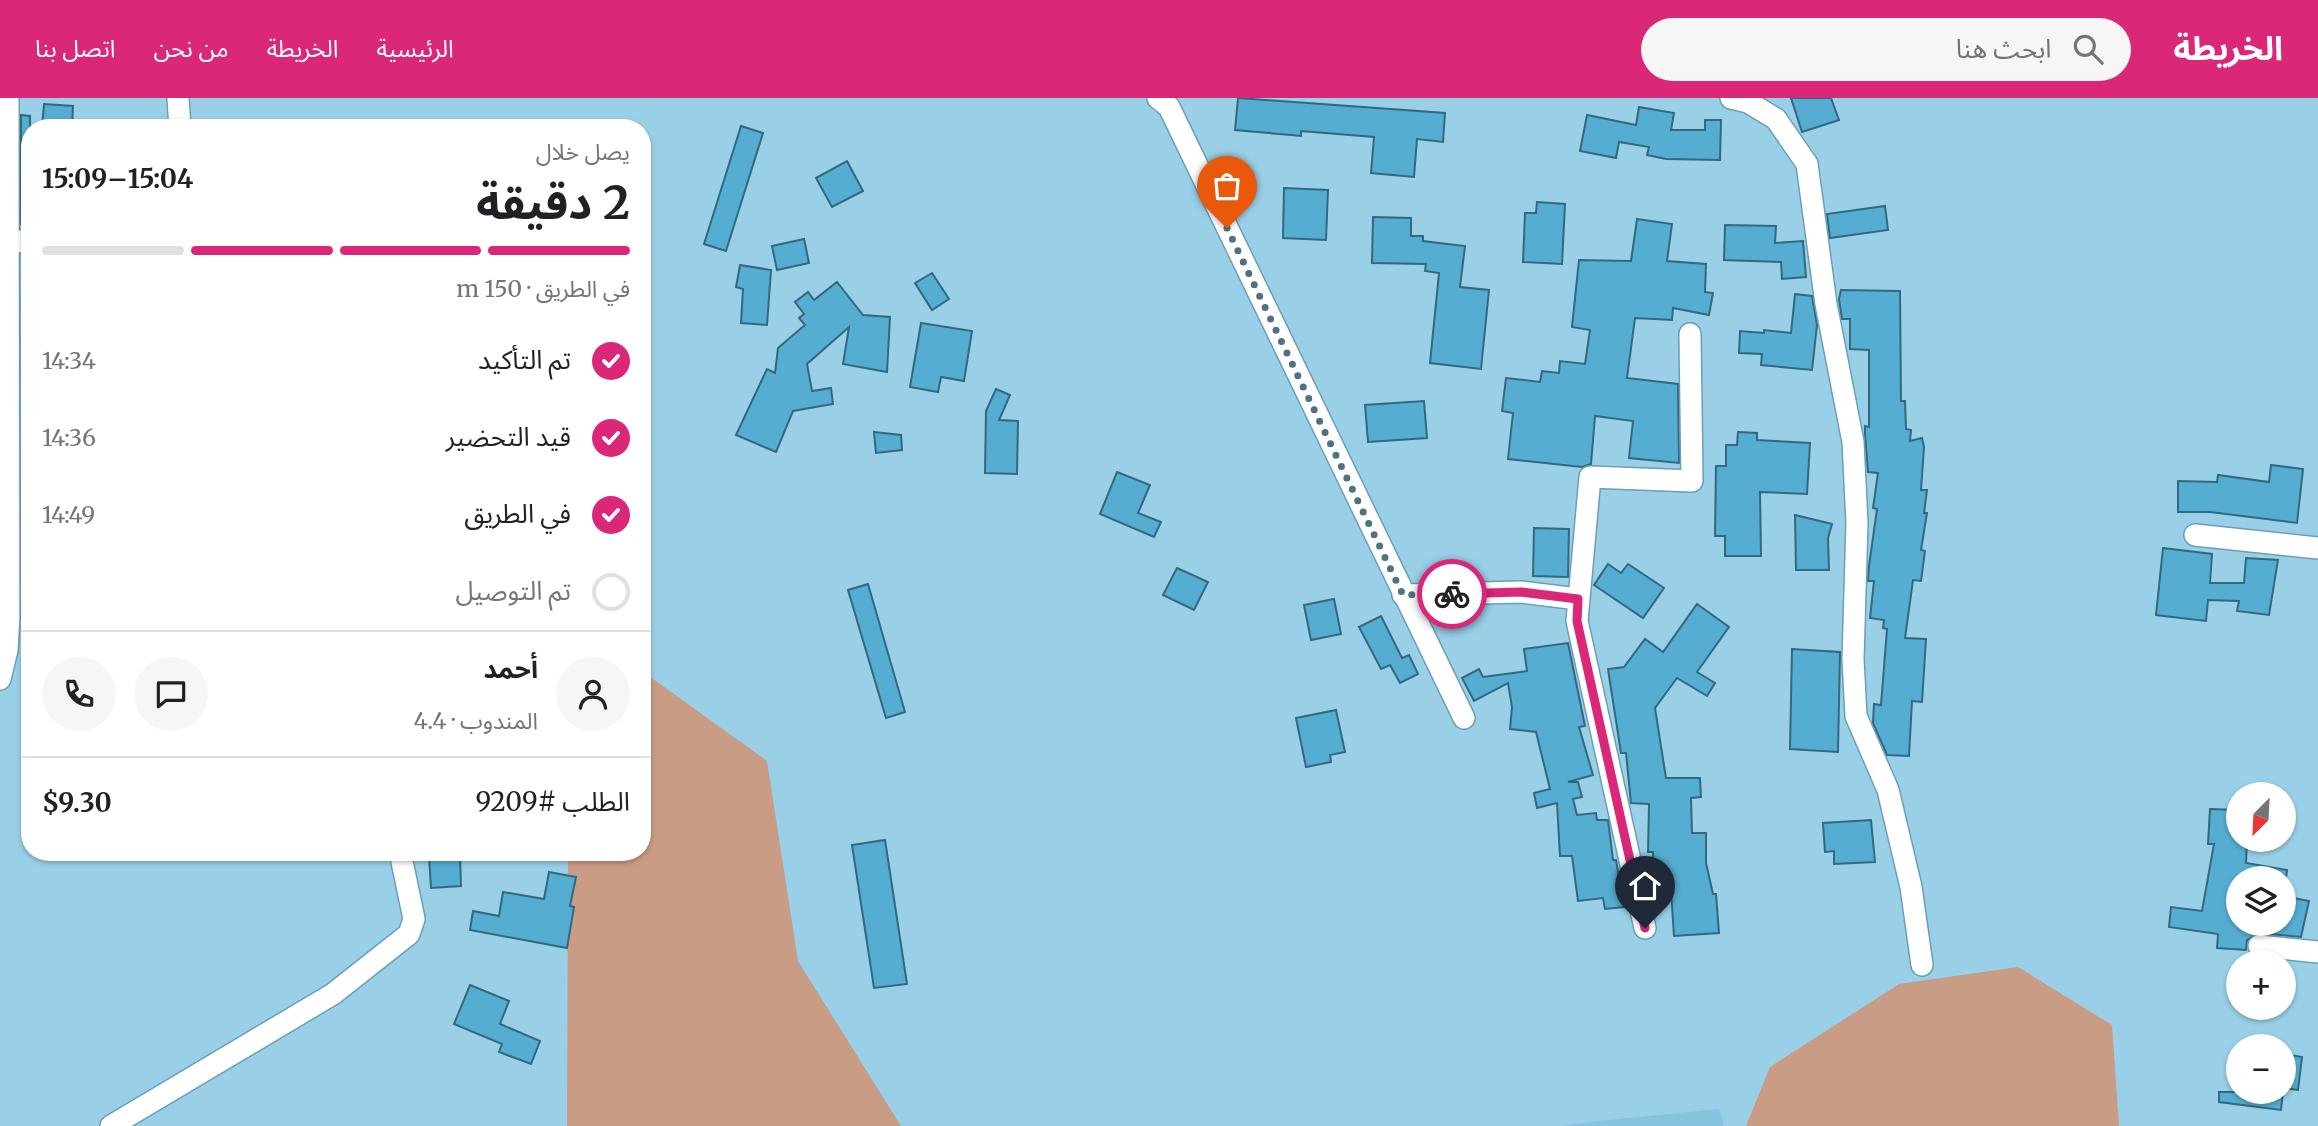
<!DOCTYPE html>
<html lang="ar">
<meta charset="utf-8">
<style>
body{margin:0;font-family:Merriweather,"Noto Sans Arabic",serif;background:#f6f6f6;color:#202124;direction:rtl;height:100vh;display:flex;flex-direction:column;font-size:26px;white-space:nowrap}
*{box-sizing:border-box;margin:0}
p{font-size:23px;color:#757577}
.icon{flex:none;width:38px;height:38px;fill:none;stroke:currentColor;stroke-width:2;stroke-linecap:round;stroke-linejoin:round}
.map{position:relative;flex:1;overflow:hidden;direction:ltr}
.side{position:absolute;left:21px;top:21px;width:630px;height:742px;display:flex;flex-direction:column;background:#fff;border-radius:28px;box-shadow:0 2px 5px #0004;direction:rtl}
.side>*{flex:none}
.needle{width:46px;rotate:204deg}
.tools{position:absolute;left:2226px;top:684px;display:grid;gap:14px}
.tools a{display:grid;place-items:center;width:70px;height:70px;border-radius:50%;background:#fff;box-shadow:0 2px 5px #0004;font-size:35px}
.pin{position:absolute;display:grid;place-items:center;width:60px;height:60px;color:#fff;margin:-72px -30px;border-radius:50% 50% 50% 0;rotate:-45deg;box-shadow:0 0 7px #0007}
.pin .icon{rotate:45deg}
.courier{position:absolute;display:grid;place-items:center;width:70px;height:70px;margin:-35px;border:5px solid #db2777;border-radius:50%;background:#fff;color:#222;box-shadow:0 2px 9px #0007}
.overview em{font-style:normal;font-weight:700}
.overview div{display:flex;flex-direction:column-reverse}
.overview{display:flex;align-items:center;justify-content:space-between;height:119px;padding:0 21px}
h1{font-size:46px;font-weight:700;line-height:52px}
.bar{display:grid;grid-template-columns:repeat(4,1fr);gap:10px 7px;align-content:center;height:84px;padding:0 21px}
.bar i{height:9px;border-radius:5px;background:#e0e0e0}
.bar .current{background:#db2777}
.bar p{grid-column:span 4}
.line{display:flex;align-items:center;gap:18px;padding:0 21px;border-top:2px solid #e0e0e0}
.line div{flex:1}
.round{display:grid;place-items:center;flex:none;width:74px;height:74px;border-radius:37px;background:#f6f6f6}
ol{padding:0 21px;list-style:none}
li{display:flex;align-items:center;gap:21px;height:77px}
li p{margin-inline-start:auto}
li .icon{padding:7px;border-radius:50%;background:#db2777;color:#fff;stroke-width:4}
li:last-child{color:#757577}
li i{width:38px;height:38px;border:4px solid #e0e0e0;border-radius:50%}
header{display:flex;align-items:center;gap:42px;box-sizing:border-box;height:98px;padding:0 35px;background:#db2777;color:#fff}
header strong{font-size:33px}
nav{display:flex;gap:38px;margin-inline-start:auto;font-size:24px}
.search{width:490px;height:63px;background:#f6f6f6;display:flex;align-items:center;gap:18px;box-sizing:border-box;padding:0 24px;border-radius:38px;color:#757577;font-size:26px}
.map>svg:first-child{display:block}
</style>
<header>
<strong>الخريطة</strong>
<div class="search"><svg class="icon" aria-label="search" viewBox="0 0 24 24"><circle cx="10" cy="10" r="6"/><path d="M15 15l6 6"/></svg>ابحث هنا</div>
<nav><a>الرئيسية</a><a>الخريطة</a><a>من نحن</a><a>اتصل بنا</a></nav>
</header>
<div class="map">
<svg width="2318" height="1028" viewBox="0 0 2318 1028">
<rect width="100%" height="100%" fill="#99d0e8"/>
<polygon fill="#85c3df" points="1719,1011 1724,1028 1561,1028 1588,1024"/>
<g fill="#c99c85">
<polygon points="642,573 767,663 798,863 901,1028 567,1028 568,754 642,754"/>
<polygon points="2018,869 2112,927 2119,1028 1746,1028 1770,969 1899,886"/>
</g>
<g fill="#55aed2" stroke="#33687e" stroke-width="2">
<polygon points="1238,0 1445,15 1443,44 1417,41 1414,79 1371,75 1374,39 1301,33 1301,38 1235,32"/>
<polygon points="1791,0 1831,0 1839,22 1802,34"/>
<polygon points="44,6 73,8 72,30 42,30"/>
<polygon points="1639,9 1674,15 1671,32 1705,32 1705,22 1721,22 1720,62 1666,61 1647,57 1649,49 1619,44 1616,60 1580,53 1587,17 1636,27"/>
<polygon points="21,17 30,18 30,126 21,126"/>
<polygon points="741,28 763,35 726,153 704,146"/>
<polygon points="847,63 863,93 832,109 816,80"/>
<polygon points="1284,90 1328,92 1326,142 1283,140"/>
<polygon points="1537,104 1565,106 1562,166 1523,164 1525,115 1536,115"/>
<polygon points="1885,108 1888,132 1830,140 1827,116"/>
<polygon points="1373,119 1411,120 1411,138 1423,138 1423,143 1465,148 1460,189 1489,192 1481,271 1430,265 1439,175 1425,173 1426,166 1372,165"/>
<polygon points="1637,121 1672,126 1667,163 1706,166 1705,194 1713,195 1709,217 1673,210 1672,222 1635,220 1627,280 1678,286 1679,365 1629,360 1633,323 1595,318 1591,366 1582,369 1508,361 1513,315 1502,313 1506,280 1540,284 1542,273 1559,275 1560,263 1585,266 1590,232 1572,229 1579,162 1631,163"/>
<polygon points="1725,127 1776,128 1775,145 1803,143 1806,179 1782,181 1781,164 1724,162"/>
<polygon points="804,141 809,165 777,172 772,148"/>
<polygon points="740,167 771,172 767,227 741,225 743,191 736,189"/>
<polygon points="932,175 949,201 932,212 915,185"/>
<polygon points="837,184 863,217 890,219 887,274 843,266 849,229 807,266 812,293 831,290 833,306 793,313 776,354 736,337 767,271 775,275 778,250 805,227 799,220 804,216 795,204 808,194 814,202"/>
<polygon points="1841,192 1900,193 1901,303 1905,303 1906,331 1911,332 1910,343 1922,340 1924,349 1921,392 1927,392 1924,415 1927,415 1921,452 1925,453 1921,483 1913,482 1905,540 1926,541 1922,604 1912,603 1909,658 1887,657 1873,625 1874,606 1881,607 1887,531 1883,530 1884,522 1870,520 1874,483 1868,483 1869,468 1877,411 1873,410 1878,375 1868,374 1865,335 1865,328 1869,329 1869,252 1850,251 1850,221 1842,221 1839,201"/>
<polygon points="1795,196 1812,198 1817,227 1812,272 1761,267 1762,256 1739,255 1740,233 1764,235 1764,232 1791,235"/>
<rect x="22" y="213" width="8" height="52"/>
<polygon points="921,225 972,233 964,283 941,279 938,294 910,289"/>
<polygon points="996,291 1010,297 999,322 1018,323 1017,376 985,375 986,313"/>
<polygon points="1424,303 1427,340 1368,344 1365,307"/>
<polygon points="874,334 901,337 902,352 876,355"/>
<polygon points="1738,334 1757,335 1757,342 1810,345 1807,396 1760,394 1761,458 1725,458 1725,438 1715,438 1716,368 1726,368 1726,347 1737,347"/>
<polygon points="2271,367 2303,371 2297,425 2210,414 2178,414 2178,383 2217,384 2218,377 2269,384"/>
<polygon points="1117,374 1150,387 1138,415 1161,424 1154,439 1100,416"/>
<polygon points="1795,417 1832,426 1828,440 1829,472 1796,472"/>
<polygon points="1534,430 1569,431 1568,479 1533,478"/>
<polygon points="2163,450 2212,456 2210,485 2244,485 2246,460 2278,462 2269,517 2237,513 2239,503 2208,502 2206,523 2156,517"/>
<polygon points="1608,466 1621,475 1628,466 1664,490 1643,520 1594,487"/>
<polygon points="1177,470 1208,484 1194,512 1163,497"/>
<polygon points="868,486 905,614 886,620 848,492"/>
<polygon points="1334,501 1341,536 1311,542 1304,507"/>
<polygon points="1697,506 1729,529 1697,574 1715,585 1707,598 1677,580 1655,610 1666,680 1700,680 1701,699 1691,700 1692,735 1706,735 1706,765 1713,796 1716,796 1719,835 1674,838 1671,793 1653,793 1653,754 1648,754 1649,706 1631,705 1626,655 1621,655 1608,571 1624,569 1645,541 1663,554"/>
<polygon points="1381,518 1402,560 1409,557 1418,576 1400,585 1390,567 1381,571 1359,529"/>
<polygon points="1568,545 1585,628 1579,629 1593,677 1568,684 1578,684 1582,699 1573,701 1577,717 1596,715 1597,722 1608,722 1613,762 1616,762 1624,809 1605,811 1603,800 1578,803 1572,758 1560,758 1557,705 1537,710 1534,695 1550,691 1536,634 1510,631 1512,609 1508,585 1474,603 1462,580 1479,571 1483,579 1527,573 1524,551"/>
<polygon points="1792,551 1840,554 1838,654 1790,651"/>
<polygon points="1336,612 1345,654 1330,657 1331,664 1306,669 1296,620"/>
<polygon points="2210,711 2238,712 2238,742 2247,742 2246,765 2287,772 2286,780 2238,780 2238,826 2284,826 2284,798 2309,803 2301,839 2260,835 2247,842 2246,852 2217,850 2218,836 2169,829 2171,809 2202,813 2214,746 2208,746"/>
<polygon points="1871,722 1875,764 1834,766 1834,753 1825,754 1823,725"/>
<polygon points="885,742 907,886 874,890 852,747"/>
<polygon points="460,757 461,788 431,790 429,759"/>
<polygon points="549,774 576,779 570,808 574,809 567,850 470,832 473,813 499,818 503,794 544,801"/>
<polygon points="470,887 509,903 500,926 540,943 531,966 499,954 502,946 454,926"/>
<polygon points="2284,956 2302,959 2298,992 2284,990"/>
<polygon points="2219,994 2283,994 2281,1012 2219,1004"/>
</g>
<g fill="none" stroke-linecap="round" stroke-linejoin="round">
<defs>
<g id="street">
<polyline points="178,0 180,30"/>
<polyline points="1158,0 1169,9 1464,620"/>
<polyline points="1731,0 1748,4 1776,21 1807,66 1826,206 1853,344 1857,425 1853,561 1856,618 1888,692 1911,789 1922,867"/>
<polyline points="8,146 30,141"/>
<polyline points="2195,437 2318,450"/>
<polyline points="1403,497 1521,494 1578,501"/>
<polyline points="0,581 7,552 9,520 8,0"/>
<polyline points="1645,830 1577,523 1590,379 1692,383 1690,236"/>
<polyline points="2259,848 2318,854"/>
<polyline points="111,1028 333,896 409,836 414,821 400,754"/>
</g>
</defs>
<use href="#street" stroke="#6a9fb7" stroke-width="24"/>
<use href="#street" stroke="#fff" stroke-width="21"/>
</g>
<g fill="none" stroke-linecap="round" stroke-linejoin="round">
<polyline stroke="#507280" stroke-width="7" stroke-dasharray="0 12.6" points="1227,130 1403,497 1452,496"/>
<polyline stroke="#db2777" stroke-width="9" points="1452,496 1521,494 1578,501 1577,523 1645,830"/>
</g>
</svg>
<div class="tools">
<a><svg class="needle" viewBox="-14 -14 28 28"><path d="M0-13l5 13h-10z" fill="#e53935"/><path d="M0 13l5-13h-10z" fill="#757577"/></svg></a>
<a><svg class="icon" aria-label="layers" viewBox="0 0 24 24"><path d="M12 4l9 5-9 5-9-5zM3 14l9 5 9-5"/></svg></a>
<a>+</a>
<a>−</a>
</div>
<div class="pin" style="left:1227px;top:130px;background:#ea580c"><svg class="icon" aria-label="bag" viewBox="0 0 24 24"><path d="M5 8h14l-1 12H6zM9 8a3 3 0 0 1 6 0"/></svg></div>
<div class="pin" style="left:1645px;top:830px;background:#1f2937"><svg class="icon" aria-label="home" viewBox="0 0 24 24"><path d="M3 11l9-7 9 7M6 9v11h12V9"/></svg></div>
<div class="courier" style="left:1452px;top:496px"><svg class="icon" aria-label="bike" viewBox="0 0 24 24"><circle cx="6" cy="16" r="4"/><circle cx="18" cy="16" r="4"/><path d="M6 16l4-8h5l3 8M10 8l3 8H6M13 5h3"/></svg></div>
<section class="side">
<div class="overview"><div><h1>2 دقيقة</h1><p>يصل خلال</p></div><em>15:04–15:09</em></div>
<div class="bar"><i class="current"></i><i class="current"></i><i class="current"></i><i></i><p>في الطريق · 150 m</p></div>
<ol>
<li><svg class="icon" aria-label="check" viewBox="0 0 24 24"><path d="M5 12l5 5 9-10"/></svg>تم التأكيد<p>14:34</p></li>
<li><svg class="icon" aria-label="check" viewBox="0 0 24 24"><path d="M5 12l5 5 9-10"/></svg>قيد التحضير<p>14:36</p></li>
<li><svg class="icon" aria-label="check" viewBox="0 0 24 24"><path d="M5 12l5 5 9-10"/></svg>في الطريق<p>14:49</p></li>
<li><i></i>تم التوصيل</li>
</ol>
<div class="line" style="height:126px"><a class="round"><svg class="icon" aria-label="person" viewBox="0 0 24 24"><circle cx="12" cy="8" r="4"/><path d="M4 21q1-7 8-7t8 7"/></svg></a><div><b>أحمد</b><p>المندوب · 4.4</p></div><a class="round"><svg class="icon" aria-label="chat" viewBox="0 0 24 24"><path d="M4 5h16v11H9l-5 4z"/></svg></a><a class="round"><svg class="icon" aria-label="phone" viewBox="0 0 24 24"><path d="M5 4h4l2 5-3 2q2 4 5 5l2-3 5 2v4C11 20 4 13 5 4z"/></svg></a></div>
<div class="line" style="height:91px"><div>الطلب #9209</div><b>$9.30</b></div>
</section>
</div>
